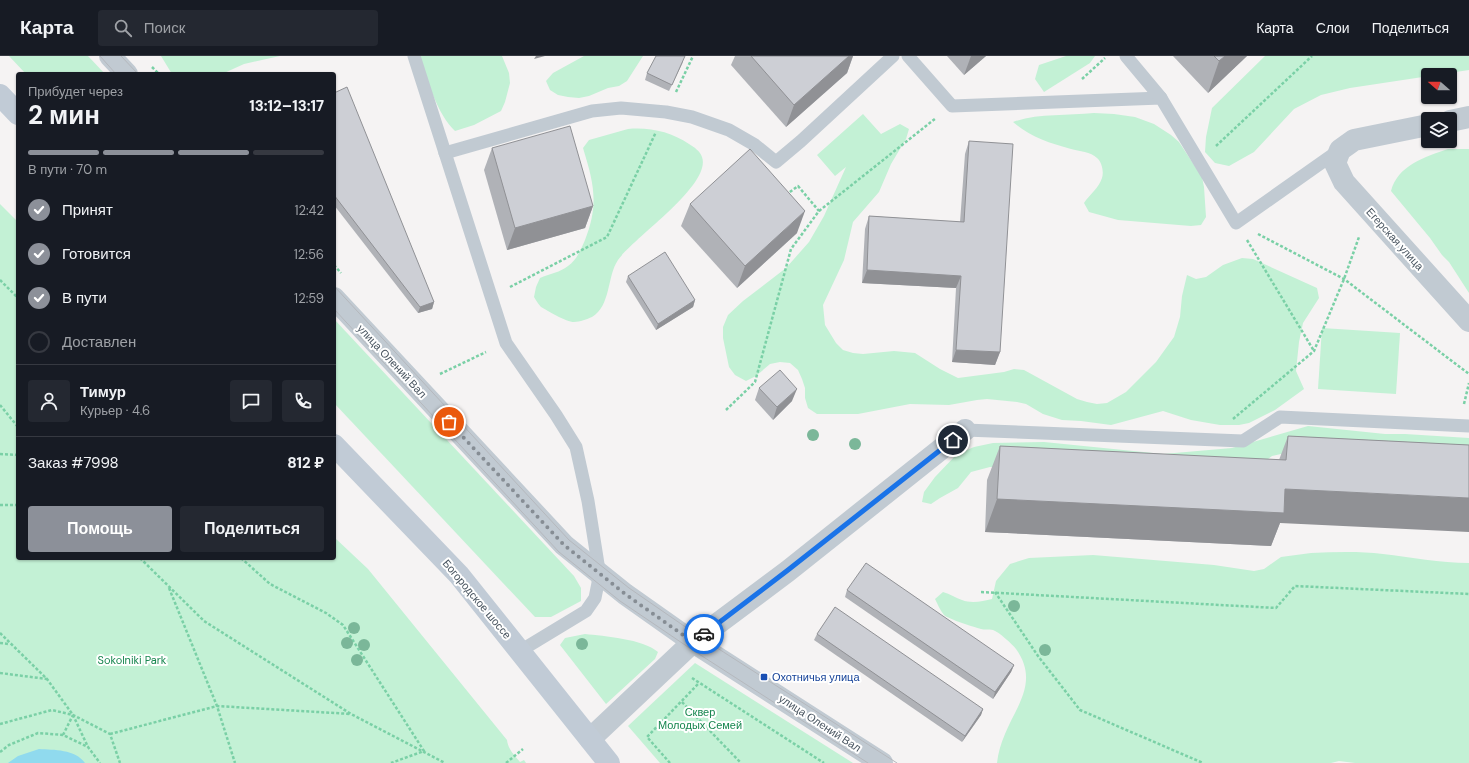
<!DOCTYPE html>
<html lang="ru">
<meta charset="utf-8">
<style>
body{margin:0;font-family:"DM Sans",sans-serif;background:#242831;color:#f1f3f6;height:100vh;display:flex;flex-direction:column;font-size:15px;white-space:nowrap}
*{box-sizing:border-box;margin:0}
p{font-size:13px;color:#9ea1a6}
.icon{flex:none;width:22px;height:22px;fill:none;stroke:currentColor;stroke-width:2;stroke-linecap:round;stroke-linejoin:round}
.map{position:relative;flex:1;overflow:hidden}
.sheet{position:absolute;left:16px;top:16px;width:320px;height:488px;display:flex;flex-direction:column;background:#171b24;border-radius:4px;box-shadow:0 1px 3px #0004}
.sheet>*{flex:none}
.needle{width:26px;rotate:290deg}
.controls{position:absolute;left:1421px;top:12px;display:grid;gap:8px}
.controls a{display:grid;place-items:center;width:36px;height:36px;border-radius:4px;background:#171b24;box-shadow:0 1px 3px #0004;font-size:20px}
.pin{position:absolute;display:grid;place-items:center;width:34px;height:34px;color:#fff;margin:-17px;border:2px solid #fff;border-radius:50%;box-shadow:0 1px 4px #0007}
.courier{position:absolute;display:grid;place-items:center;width:40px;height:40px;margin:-20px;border:3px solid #1a73e8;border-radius:50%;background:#fff;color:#222;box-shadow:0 1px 5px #0007}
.headline em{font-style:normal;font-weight:700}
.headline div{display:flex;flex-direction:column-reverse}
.headline{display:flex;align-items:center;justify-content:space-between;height:68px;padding:0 12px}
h1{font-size:26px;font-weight:700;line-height:30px}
.bar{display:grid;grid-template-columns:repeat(4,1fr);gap:6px 4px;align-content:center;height:48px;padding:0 12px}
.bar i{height:5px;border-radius:3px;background:#363941}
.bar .current{background:#8c9099}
.bar p{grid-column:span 4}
.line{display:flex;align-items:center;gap:10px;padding:0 12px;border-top:1px solid #363941}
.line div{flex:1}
.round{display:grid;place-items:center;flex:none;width:42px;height:42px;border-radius:4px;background:#242831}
ol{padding:0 12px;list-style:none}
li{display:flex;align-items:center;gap:12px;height:44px}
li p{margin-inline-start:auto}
li .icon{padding:4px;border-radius:50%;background:#8c9099;color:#fff;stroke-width:4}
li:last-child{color:#9ea1a6}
li i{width:22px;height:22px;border:2px solid #363941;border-radius:50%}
.button{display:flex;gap:8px;margin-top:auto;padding:8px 12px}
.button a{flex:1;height:46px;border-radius:4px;background:#8c9099;color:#fff;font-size:16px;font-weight:700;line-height:46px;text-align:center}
.button a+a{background:#242831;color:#f1f3f6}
header{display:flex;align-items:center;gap:24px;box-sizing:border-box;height:56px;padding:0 20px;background:#171b24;border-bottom:1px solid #363941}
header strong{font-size:19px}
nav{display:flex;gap:22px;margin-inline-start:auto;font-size:14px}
.search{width:280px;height:36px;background:#242831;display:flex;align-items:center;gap:10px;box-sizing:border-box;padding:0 14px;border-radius:4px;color:#9ea1a6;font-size:15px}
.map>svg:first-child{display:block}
</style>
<header>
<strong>Карта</strong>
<div class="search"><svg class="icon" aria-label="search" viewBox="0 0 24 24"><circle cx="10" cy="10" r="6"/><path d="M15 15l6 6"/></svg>Поиск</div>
<nav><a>Карта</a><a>Слои</a><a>Поделиться</a></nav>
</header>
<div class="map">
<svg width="1469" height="707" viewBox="0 0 1469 707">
<rect width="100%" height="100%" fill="#f5f3f3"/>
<g fill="#c3f1d5">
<polygon points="9,0 88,0 105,18 26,18"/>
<polygon points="161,0 280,0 244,8 222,18 172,18"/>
<path d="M419,0H502L509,17L510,27L505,46L501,55L474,69L455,75C437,58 427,23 419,0Z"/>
<polygon points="584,0 643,0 627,25 619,30 608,32 589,40 579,42 568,41 558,39 550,34 546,25 553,17"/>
<polygon points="1066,0 1095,0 1090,7 1044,36 1035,23 1039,9"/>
<polygon points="1265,0 1469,0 1469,14 1350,32 1321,39 1294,53 1254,96 1229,110 1215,107 1205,96 1206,81 1212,52"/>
<path d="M1094,57L1114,58L1135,61L1154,68L1171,79L1179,86L1202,121L1204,131L1206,161L1201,169L1191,170L1118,164L1089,156L1084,147C1089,139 1099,132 1102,122C1104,116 1102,106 1097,102C1091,96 1079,95 1071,93C1049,87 1030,81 1013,66C1038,57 1067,60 1094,57Z"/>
<polygon points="863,58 881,78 900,68 909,73 906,83 891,108 879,136 853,166 844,204 823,249 825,269 836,287 843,294 853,297 863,298 894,295 915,297 940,313 958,322 1004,316 1014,313 1024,314 1077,343 1087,346 1097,348 1107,347 1126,336 1156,306 1174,281 1180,261 1182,240 1187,219 1196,223 1206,221 1223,209 1242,202 1253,203 1317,232 1319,242 1303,267 1299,286 1296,315 1304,333 1275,354 1249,367 1239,369 1220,369 1191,364 1163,355 1111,369 1081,365 1062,364 1043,358 1026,348 1017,346 987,343 977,344 949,349 910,348 858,358 817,358 808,352 805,342 805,332 802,323 798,314 790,307 780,306 770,308 756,320 746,325 735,319 729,311 723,282 723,271 728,259 743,245 786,212 809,186 824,160 846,111 835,120 817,99"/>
<path d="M628,73C650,71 671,76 689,88C694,91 700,95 702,101C712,129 633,182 618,204C607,220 611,250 592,261C587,263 580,266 574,266C566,266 548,255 541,251C538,248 536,244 534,241L536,231L540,222C549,218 561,216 568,210C577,204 581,193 585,184C599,148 594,128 583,92L589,84Z"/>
<path d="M1448,93H1469V237L1449,206L1442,199L1430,182L1391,135C1398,109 1425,101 1448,93Z"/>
<path d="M0,148L18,166V502H334V481L368,513L507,684C508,693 514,699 520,706L524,704L526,707H0Z"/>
<polygon points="334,263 574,520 581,532 581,545 551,561 535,561 334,347"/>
<polygon points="1322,272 1400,277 1396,338 1318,333"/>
<polygon points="1308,370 1385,378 1405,378 1469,382 1469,416 1281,398 1272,400 1264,406 990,411 971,416 958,432 940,442 931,448 922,446 924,436 935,421 956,399 974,391 993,387 1044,386 1163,398 1232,392"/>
<path d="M1311,497C1335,496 1359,495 1383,498C1411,501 1440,507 1469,507V707H1355L1339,705L1331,707H997C998,697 1001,687 1005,678C1017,649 1039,625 1016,593C1012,588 999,576 993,574C989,573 984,574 981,573C974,571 948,563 944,559C940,554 938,549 935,543L943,536C950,538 956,542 962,544C972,548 983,545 992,543L996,525L1010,508L1029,502L1093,499L1214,509L1254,515L1264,513L1281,501Z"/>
<path d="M585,578C604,580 643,583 658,596L655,603L606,648L560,589L565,582Z"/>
<polygon points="695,607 853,707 660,707 628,670"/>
</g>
<path fill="#90daee" d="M39,693C54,694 75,693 85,707H8L18,700Z"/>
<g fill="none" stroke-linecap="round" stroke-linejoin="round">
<g stroke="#7ad0a6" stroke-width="2.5" stroke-dasharray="3 2" stroke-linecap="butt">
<polyline points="152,11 159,18"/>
<polyline points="1082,23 1105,2"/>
<polyline points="676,36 693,0"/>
<polyline points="1216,90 1312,0"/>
<polyline points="819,155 936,62"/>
<polyline points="1258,178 1344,223 1469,318"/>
<polyline points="1247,184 1314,295"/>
<polyline points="334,209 341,217"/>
<polyline points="0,224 18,242"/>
<polyline points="510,231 607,181 656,76"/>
<polyline points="440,318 486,296"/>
<polyline points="1464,348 1469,327"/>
<polyline points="0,349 18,371"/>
<polyline points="726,354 755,326 791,193 819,155 798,130 787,138"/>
<polyline points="1233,363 1314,295 1344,223 1359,181"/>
<polyline points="0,398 18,399"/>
<polyline points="0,449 18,449"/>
<polyline points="140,502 204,565 351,658 445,707"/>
<polyline points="241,502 270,528 326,557 343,569 424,695 391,707"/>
<polyline points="169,532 217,650 235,707"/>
<polyline points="981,536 1276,552 1295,530 1469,538"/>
<polyline points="995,536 1038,600 1080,654 1203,707"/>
<polyline points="0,577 47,623 73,659 88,691"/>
<polyline points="0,587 9,588"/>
<polyline points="0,617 47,623"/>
<polyline points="692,622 824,707"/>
<polyline points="682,646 741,707"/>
<polyline points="0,668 52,654 73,659 110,678 120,707"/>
<polyline points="110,678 217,650 351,658"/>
<polyline points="63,679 73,659"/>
<polyline points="0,696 9,689 38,677 63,679 88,691 100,707"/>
<polyline points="506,707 523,693"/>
<polyline points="670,707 647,681 699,627"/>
</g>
<g stroke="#c1cad2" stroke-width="13">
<polyline points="414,0 506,287 556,359 576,391 588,445 598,508 598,527 595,542 586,555 520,595"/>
<polyline points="908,0 952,50 1161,42 1236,167 1338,95"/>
<polyline points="1126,0 1161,42"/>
<polyline points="445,97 592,55 621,52 666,56 692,61 729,74 755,89 776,106 801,85 893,0"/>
<polyline points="965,374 1243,385 1280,361 1469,370"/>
</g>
<g stroke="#c1cad2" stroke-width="22">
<polyline points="110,0 127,18"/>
<polyline points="1450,65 1469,61"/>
<polyline points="1428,69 1354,84 1340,94 1335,107 1344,126 1469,265"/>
<polyline points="334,242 564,489 625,538 693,586 882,707"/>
<polyline points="590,683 693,586 788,515 965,374"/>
</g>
<g stroke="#c1cbd6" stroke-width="22">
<polyline points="0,39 18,58"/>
<polyline points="334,389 459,519 609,707"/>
</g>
<g stroke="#b5b8bd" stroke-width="1">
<polyline points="100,0 116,18"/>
<polyline points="121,0 138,18"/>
<polyline points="334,230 569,484 629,532 700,581 897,707"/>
<polyline points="334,253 559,496 620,545 688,591 868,707"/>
</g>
</g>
<g fill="#7bb799">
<circle cx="813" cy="379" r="6"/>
<circle cx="855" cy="388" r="6"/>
<circle cx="1014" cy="550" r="6"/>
<circle cx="354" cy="572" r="6"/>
<circle cx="347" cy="587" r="6"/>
<circle cx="582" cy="588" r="6"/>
<circle cx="364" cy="589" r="6"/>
<circle cx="1045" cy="594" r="6"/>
<circle cx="357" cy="604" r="6"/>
</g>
<g fill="#b0b2b7">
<polygon points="735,0 853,0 847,17 786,71 731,9"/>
<polygon points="947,0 986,0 964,19"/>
<polygon points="1173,0 1247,0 1208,37"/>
<polygon points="683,6 669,35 645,24 647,17"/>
<polygon points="334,37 434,246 432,253 418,257 334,149"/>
<polygon points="969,85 1000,296 995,309 952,306 956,232 862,227 865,173 869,160 960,166 965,98"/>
<polygon points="492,92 593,150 585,172 507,194 484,114"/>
<polygon points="690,148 797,177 737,232 681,170"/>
<polygon points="628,220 695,244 693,251 656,274 626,226"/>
<polygon points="759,332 792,345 773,364 755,344"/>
<polygon points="1288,380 1469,389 1280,467 1271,490 985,476 987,424 1000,390 1279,404"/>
<polygon points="847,534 1014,609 1011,616 993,643 845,541"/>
<polygon points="817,578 983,653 981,659 962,686 814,584"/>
</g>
<g fill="#909195">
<polygon points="536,0 545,0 534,3"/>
<polygon points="849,0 853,0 847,17 786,71 794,49"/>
<polygon points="971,0 986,0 964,19"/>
<polygon points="1225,0 1247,0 1208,37 1219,5"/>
<polygon points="593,150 585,172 507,194 515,172"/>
<polygon points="805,155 797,177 737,232 745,210"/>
<polygon points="867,214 961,220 956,232 862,227"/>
<polygon points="695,244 693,251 656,274 658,268"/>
<polygon points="434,246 432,253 418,257 420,251"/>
<polygon points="956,294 1000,296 995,309 952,306"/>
<polygon points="797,333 792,345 773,364 777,351"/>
<polygon points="1285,433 1469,442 1469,476 1280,467 1271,490 985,476 997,443"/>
<polygon points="1014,609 1011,616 993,643 995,636"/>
<polygon points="983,653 981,659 962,686 965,680"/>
</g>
<g fill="#cdcfd5" stroke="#909195">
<polygon points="656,0 685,0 672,29 647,17"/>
<polygon points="751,0 849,0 794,49"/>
<polygon points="1214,0 1225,0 1219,5"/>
<polygon points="347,31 434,246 420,251 334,139 334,37"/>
<polygon points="570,70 593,150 515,172 492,92"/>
<polygon points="969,85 1013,88 1000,296 956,294 961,220 867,214 869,160 964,166"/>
<polygon points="750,93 805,155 745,210 690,148"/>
<polygon points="665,196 695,244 658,268 628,220"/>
<polygon points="780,314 797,333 777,351 759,332"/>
<polygon points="1288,380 1469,389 1469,442 1285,433 1284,457 997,443 1000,390 1286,404"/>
<polygon points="866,507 1014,609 995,636 847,534"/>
<polygon points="835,551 983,653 965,680 817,578"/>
</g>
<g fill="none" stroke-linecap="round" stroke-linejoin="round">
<polyline stroke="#868d94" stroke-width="4" stroke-dasharray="0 7.2" points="449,366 564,489 625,538 693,586 704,578"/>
<polyline stroke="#1a73e8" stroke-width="5" points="704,578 788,514 953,384"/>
</g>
<rect fill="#1a4fb4" stroke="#fff" stroke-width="1.5" x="760" y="617" width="8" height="8" rx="2"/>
<g text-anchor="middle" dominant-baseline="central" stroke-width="4" stroke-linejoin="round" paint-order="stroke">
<g font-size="11" fill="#4a5661" stroke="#fff">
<text transform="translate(1395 183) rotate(48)">Егерская улица</text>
<text transform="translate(392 305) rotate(47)">улица Олений Вал</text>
<text transform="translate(477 543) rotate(50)">Богородское шоссе</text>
<text transform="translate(820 667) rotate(33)">улица Олений Вал</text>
</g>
<g font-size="11" fill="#17864f" stroke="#fff">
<text x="132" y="604">Sokolniki Park</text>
<text x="700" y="656">Сквер<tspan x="700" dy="13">Молодых Семей</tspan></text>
</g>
<g font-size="11" fill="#164399" stroke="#fff" text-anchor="start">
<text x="772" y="621">Охотничья улица</text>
</g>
</g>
</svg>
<div class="controls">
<a><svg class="needle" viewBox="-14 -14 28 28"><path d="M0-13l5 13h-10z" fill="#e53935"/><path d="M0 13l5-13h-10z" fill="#9ea1a6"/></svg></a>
<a><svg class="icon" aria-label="layers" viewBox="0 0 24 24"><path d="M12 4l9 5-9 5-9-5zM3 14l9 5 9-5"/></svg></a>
</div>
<div class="pin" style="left:449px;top:366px;background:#ea580c"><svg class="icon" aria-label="bag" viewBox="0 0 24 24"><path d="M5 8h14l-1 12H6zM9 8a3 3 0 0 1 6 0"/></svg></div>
<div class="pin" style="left:953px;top:384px;background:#1f2937"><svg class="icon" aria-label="home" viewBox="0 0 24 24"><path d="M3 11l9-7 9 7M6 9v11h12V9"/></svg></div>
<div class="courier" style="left:704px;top:578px"><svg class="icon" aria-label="car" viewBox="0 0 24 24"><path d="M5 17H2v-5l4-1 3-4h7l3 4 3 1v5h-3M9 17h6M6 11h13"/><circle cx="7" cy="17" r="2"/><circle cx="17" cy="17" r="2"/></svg></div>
<section class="sheet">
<div class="headline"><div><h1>2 мин</h1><p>Прибудет через</p></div><em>13:12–13:17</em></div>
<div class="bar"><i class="current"></i><i class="current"></i><i class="current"></i><i></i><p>В пути · 70 m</p></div>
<ol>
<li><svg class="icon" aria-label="check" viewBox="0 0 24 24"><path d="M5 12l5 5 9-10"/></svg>Принят<p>12:42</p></li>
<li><svg class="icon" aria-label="check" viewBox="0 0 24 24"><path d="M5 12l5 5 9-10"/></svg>Готовится<p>12:56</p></li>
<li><svg class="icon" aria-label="check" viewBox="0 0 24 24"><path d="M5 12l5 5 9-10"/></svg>В пути<p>12:59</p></li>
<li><i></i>Доставлен</li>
</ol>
<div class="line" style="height:72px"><a class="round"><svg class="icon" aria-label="person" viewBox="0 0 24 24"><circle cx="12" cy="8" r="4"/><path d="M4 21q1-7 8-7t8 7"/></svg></a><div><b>Тимур</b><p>Курьер · 4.6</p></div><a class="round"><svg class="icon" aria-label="chat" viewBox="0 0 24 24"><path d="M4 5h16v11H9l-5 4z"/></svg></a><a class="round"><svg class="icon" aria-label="phone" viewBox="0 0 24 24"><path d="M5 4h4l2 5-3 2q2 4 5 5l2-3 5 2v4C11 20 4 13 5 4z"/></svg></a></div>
<div class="line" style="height:52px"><div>Заказ #7998</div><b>812 ₽</b></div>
<div class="button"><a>Помощь</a><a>Поделиться</a></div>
</section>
</div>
